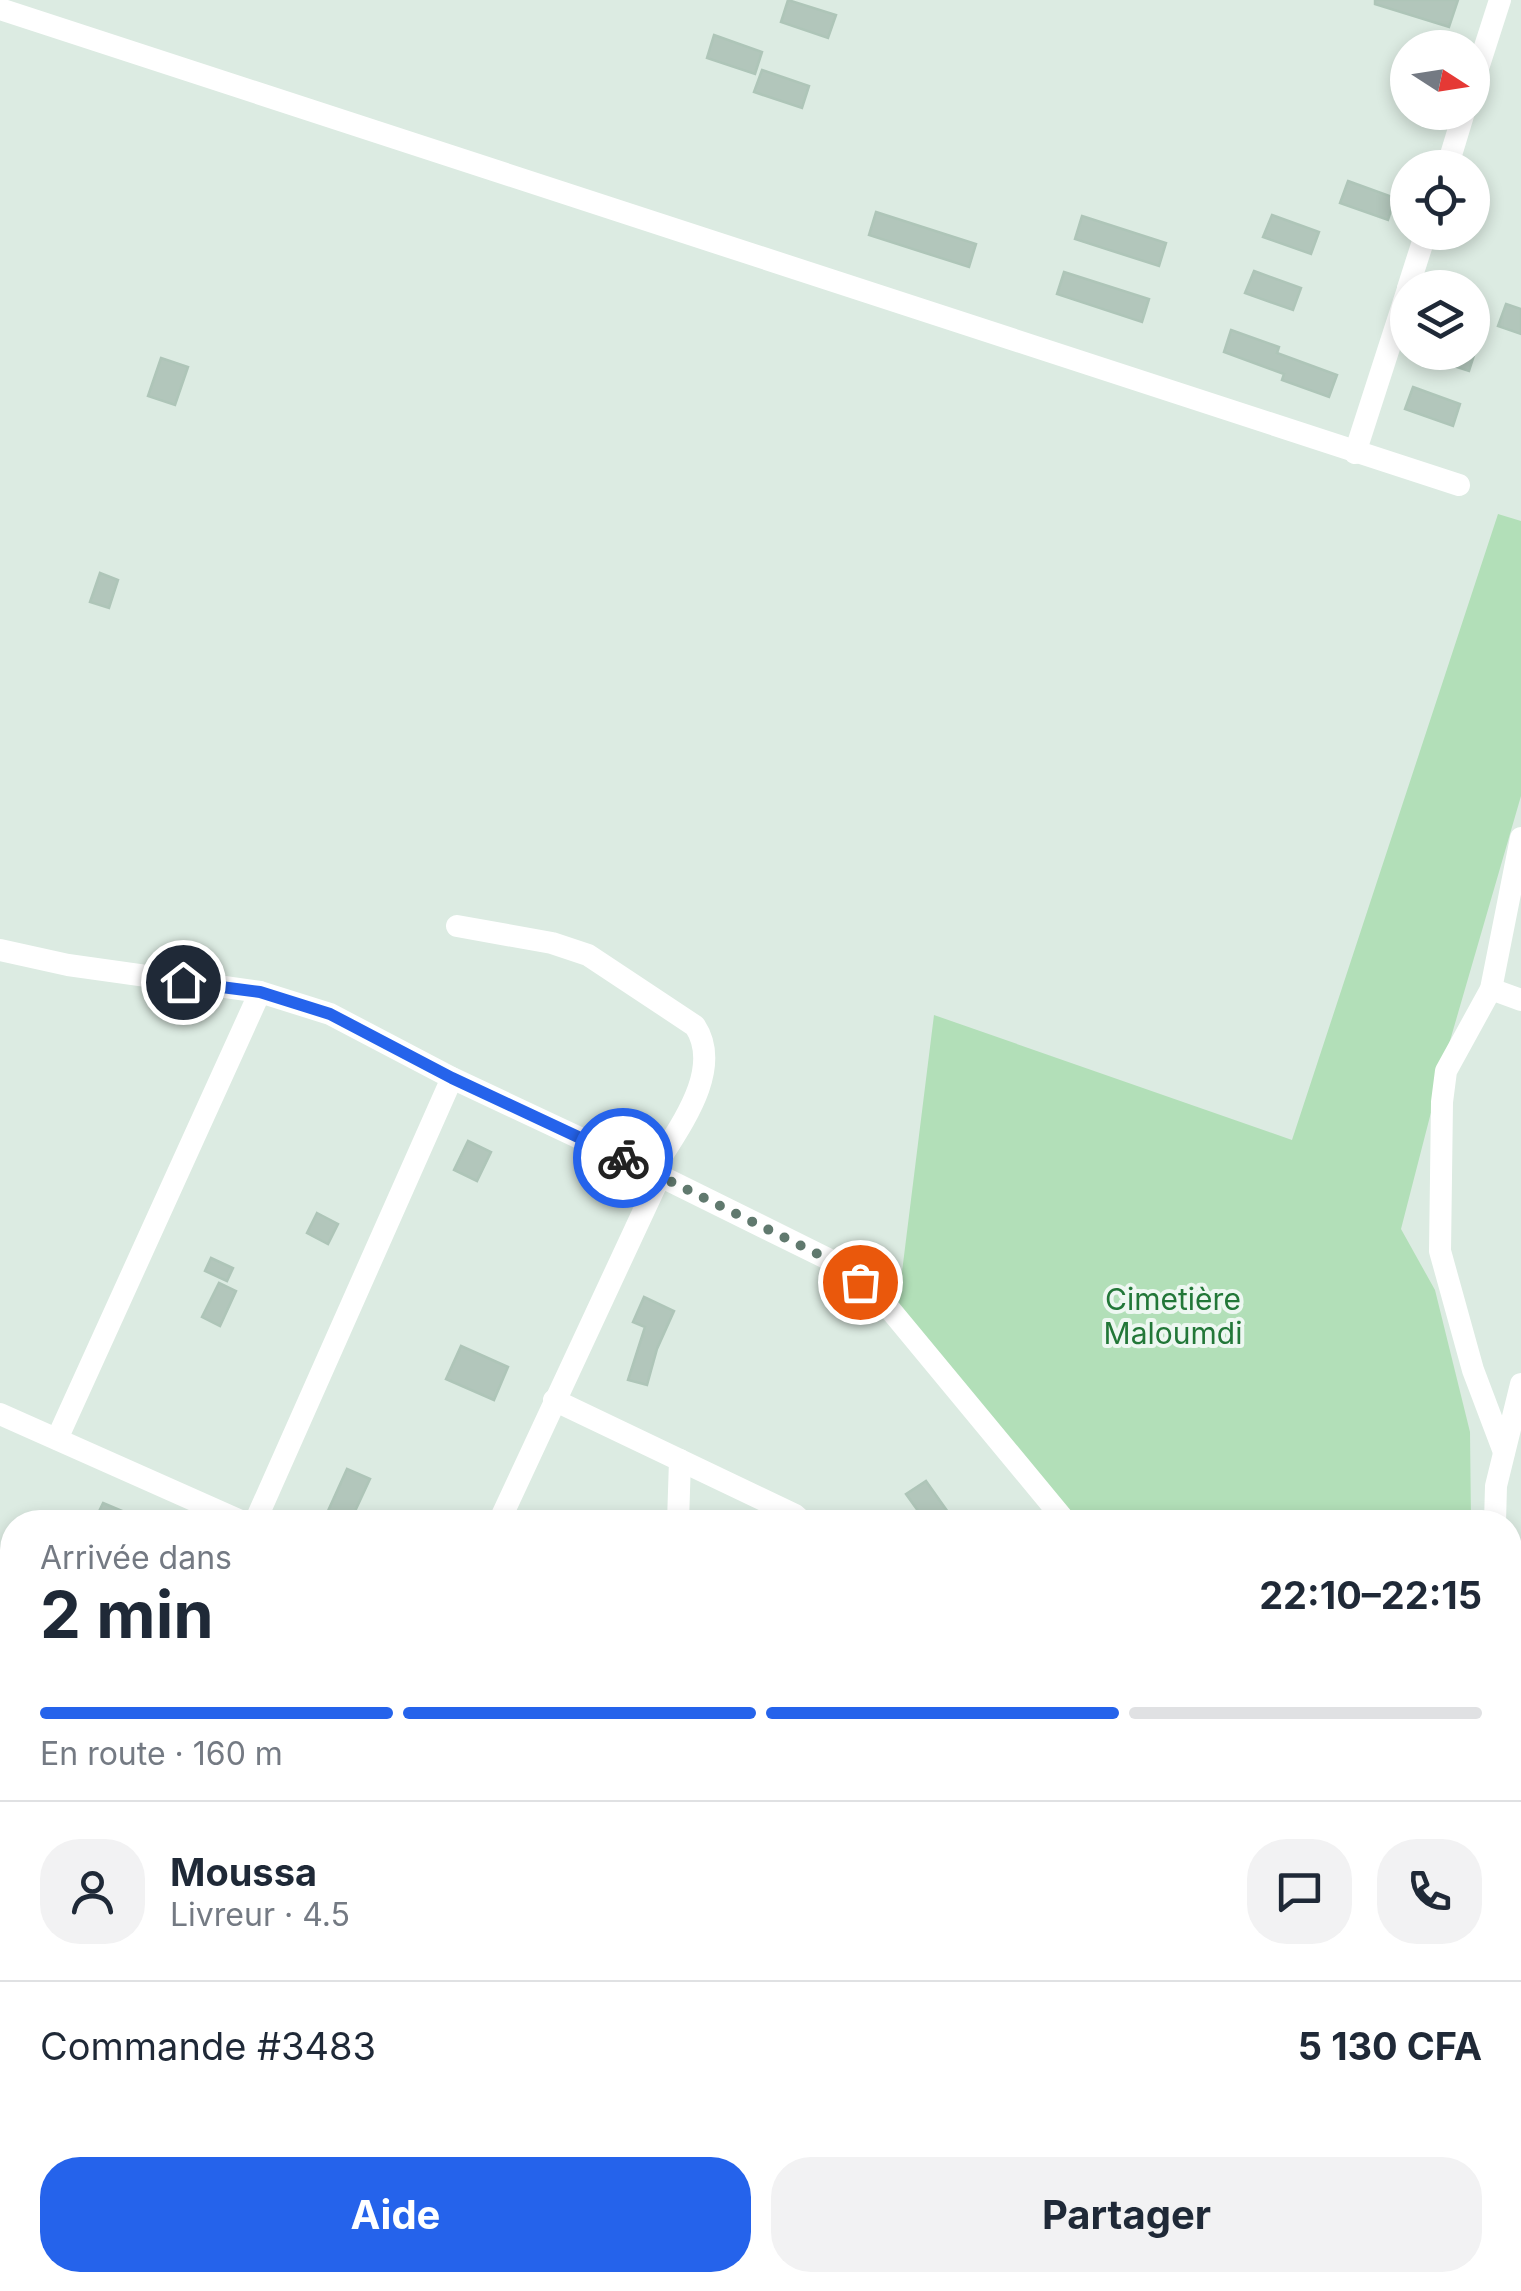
<!DOCTYPE html>
<html lang="fr">
<meta charset="utf-8">
<style>
body{margin:0;font-family:Inter,sans-serif;background:#f2f2f3;color:#1f2937;height:100vh;display:flex;flex-direction:column;font-size:38px;white-space:nowrap}
*{box-sizing:border-box;margin:0}
p{font-size:32px;color:#747a83}
.icon{flex:none;width:55px;height:55px;fill:none;stroke:currentColor;stroke-width:2;stroke-linecap:round;stroke-linejoin:round}
.map{position:relative;flex:1;overflow:hidden}
.drawer{position:absolute;left:0px;top:1510px;width:1522px;height:782px;display:flex;flex-direction:column;background:#fff;border-radius:40px 40px 0 0;box-shadow:0 5px 15px #0003}
.drawer>*{flex:none}
.needle{width:65px;rotate:102deg}
.fabs{position:absolute;left:1390px;top:30px;display:grid;gap:20px}
.fabs a{display:grid;place-items:center;width:100px;height:100px;border-radius:50%;background:#fff;box-shadow:0 5px 15px #0003;font-size:50px}
.pin{position:absolute;display:grid;place-items:center;width:85px;height:85px;color:#fff;margin:-42px;border:5px solid #fff;border-radius:50%;box-shadow:0 2px 10px #0007}
.courier{position:absolute;display:grid;place-items:center;width:100px;height:100px;margin:-50px;border:8px solid #2563eb;border-radius:50%;background:#fff;color:#222;box-shadow:0 2px 12px #0007}
.headline em{font-style:normal;font-weight:700}
.headline div{display:flex;flex-direction:column-reverse}
.headline{display:flex;align-items:center;justify-content:space-between;height:170px;padding:0 40px}
h1{font-size:65px;font-weight:700;line-height:75px}
.bar{display:grid;grid-template-columns:repeat(4,1fr);gap:15px 10px;align-content:center;height:120px;padding:0 40px}
.bar i{height:12px;border-radius:8px;background:#e0e1e3}
.bar .selected{background:#2563eb}
.bar p{grid-column:span 4}
.line{display:flex;align-items:center;gap:25px;padding:0 40px;border-top:2px solid #e0e1e3}
.line div{flex:1}
.round{display:grid;place-items:center;flex:none;width:105px;height:105px;border-radius:40px;background:#f2f2f3}
.action{display:flex;gap:20px;margin-top:auto;padding:20px 40px}
.action a{flex:1;height:115px;border-radius:40px;background:#2563eb;color:#fff;font-size:40px;font-weight:700;line-height:115px;text-align:center}
.action a+a{background:#f2f2f3;color:#1f2937}
.map>svg:first-child{display:block}
</style>
<div class="map">
<svg width="1521" height="2291" viewBox="0 0 1521 2291">
<rect width="100%" height="100%" fill="#dcebe2"/>
<polygon fill="#b2dfb8" points="1498,514 1521,521 1521,796 1445,1058 1401,1229 1435,1290 1470,1432 1471,1522 1077,1522 898,1304 934,1015 1292,1140"/>
<g fill="#b2c6bb" stroke="#aec5b8" stroke-width="2.5">
<polygon points="788,0 836,15 828,38 781,22"/>
<polygon points="1375,0 1458,0 1449,27 1375,4"/>
<polygon points="714,35 762,52 755,74 707,58"/>
<polygon points="762,70 809,86 802,108 754,92"/>
<polygon points="1348,181 1395,198 1388,220 1340,203"/>
<polygon points="876,212 976,244 969,267 869,235"/>
<polygon points="1272,215 1319,232 1311,254 1263,237"/>
<polygon points="1082,216 1166,243 1159,266 1075,239"/>
<polygon points="1254,271 1301,288 1293,310 1245,293"/>
<polygon points="1064,272 1149,299 1142,322 1057,294"/>
<polygon points="1506,304 1521,309 1521,334 1498,326"/>
<polygon points="1231,330 1279,347 1277,353 1337,375 1329,397 1282,380 1284,374 1224,352"/>
<polygon points="1423,352 1475,352 1469,371 1423,356"/>
<polygon points="161,358 188,367 175,405 148,396"/>
<polygon points="1413,387 1460,404 1453,426 1405,409"/>
<polygon points="100,573 118,580 109,608 90,602"/>
<polygon points="468,1141 491,1152 477,1181 454,1170"/>
<polygon points="317,1213 338,1224 328,1244 307,1233"/>
<polygon points="211,1258 233,1268 227,1281 205,1271"/>
<polygon points="219,1283 236,1291 220,1326 202,1317"/>
<polygon points="644,1297 674,1311 657,1349 647,1385 628,1380 645,1327 633,1322"/>
<polygon points="461,1346 508,1367 494,1400 446,1379"/>
<polygon points="347,1469 370,1479 350,1522 323,1522"/>
<polygon points="926,1481 955,1522 926,1522 906,1494"/>
<polygon points="103,1503 148,1522 94,1522"/>
</g>
<g fill="none" stroke-linecap="round" stroke-linejoin="round">
<g stroke="#fff" stroke-width="22">
<polyline points="0,9 1459,485"/>
<polyline points="1472,87 1500,0"/>
<polyline points="1447,168 1464,112"/>
<polyline points="1408,288 1426,232"/>
<polyline points="1355,453 1408,289"/>
<path d="M457,926L552,943L588,955L695,1026C725,1072 675,1132 652,1172"/>
<polyline points="0,950 68,965 260,992 330,1014 452,1078 652,1172 832,1261 888,1307 1066,1522"/>
<polyline points="1491,989 1521,1000"/>
<polyline points="554,1400 795,1515 803,1522"/>
<polyline points="0,1414 243,1522"/>
<polyline points="57,1439 260,992"/>
<polyline points="1504,1452 1473,1370 1440,1251 1442,1102 1446,1071 1491,989 1521,838"/>
<polyline points="255,1522 452,1078"/>
<polyline points="499,1522 660,1176"/>
<polyline points="678,1522 680,1460"/>
<polyline points="1495,1522 1496,1486 1521,1384"/>
<polyline points="1510,1613 1521,1606"/>
<polyline points="1510,1651 1512,1666"/>
<polyline points="0,1786 12,1793"/>
<polyline points="1510,1887 1521,1885"/>
<polyline points="1510,2077 1521,2092"/>
<polyline points="493,2280 502,2291"/>
<polyline points="757,2280 764,2291"/>
<polyline points="1234,2280 1242,2291"/>
<polyline points="1435,2280 1443,2291"/>
<polyline points="466,2291 480,2280"/>
<polyline points="859,2291 873,2280"/>
<polyline points="1160,2291 1174,2280"/>
<polyline points="1493,2291 1507,2280"/>
</g>
</g>
<g fill="none" stroke-linecap="round" stroke-linejoin="round">
<polyline stroke="#60796e" stroke-width="10" stroke-dasharray="0 18" points="623,1158 832,1261 860,1282"/>
<polyline stroke="#2563eb" stroke-width="12" points="183,982 260,992 330,1014 452,1078 623,1158"/>
</g>
<g text-anchor="middle" dominant-baseline="central" stroke-width="8" stroke-linejoin="round" paint-order="stroke">
<g font-size="30" fill="#227738" stroke="#edf7f1">
<text x="1173" y="1299">Cimetière<tspan x="1173" dy="34">Maloumdi</tspan></text>
</g>
</g>
</svg>
<div class="fabs">
<a><svg class="needle" viewBox="-14 -14 28 28"><path d="M0-13l5 13h-10z" fill="#e53935"/><path d="M0 13l5-13h-10z" fill="#747a83"/></svg></a>
<a><svg class="icon" aria-label="locate" viewBox="0 0 24 24"><circle cx="12" cy="12" r="6"/><path d="M12 2v4M12 18v4M2 12h4M18 12h4"/></svg></a>
<a><svg class="icon" aria-label="layers" viewBox="0 0 24 24"><path d="M12 4l9 5-9 5-9-5zM3 14l9 5 9-5"/></svg></a>
</div>
<div class="pin" style="left:860px;top:1282px;background:#ea580c"><svg class="icon" aria-label="bag" viewBox="0 0 24 24"><path d="M5 8h14l-1 12H6zM9 8a3 3 0 0 1 6 0"/></svg></div>
<div class="pin" style="left:183px;top:982px;background:#1f2937"><svg class="icon" aria-label="home" viewBox="0 0 24 24"><path d="M3 11l9-7 9 7M6 9v11h12V9"/></svg></div>
<div class="courier" style="left:623px;top:1158px"><svg class="icon" aria-label="bike" viewBox="0 0 24 24"><circle cx="6" cy="16" r="4"/><circle cx="18" cy="16" r="4"/><path d="M6 16l4-8h5l3 8M10 8l3 8H6M13 5h3"/></svg></div>
<section class="drawer">
<div class="headline"><div><h1>2 min</h1><p>Arrivée dans</p></div><em>22:10–22:15</em></div>
<div class="bar"><i class="selected"></i><i class="selected"></i><i class="selected"></i><i></i><p>En route · 160 m</p></div>
<div class="line" style="height:180px"><a class="round"><svg class="icon" aria-label="person" viewBox="0 0 24 24"><circle cx="12" cy="8" r="4"/><path d="M4 21q1-7 8-7t8 7"/></svg></a><div><b>Moussa</b><p>Livreur · 4.5</p></div><a class="round"><svg class="icon" aria-label="chat" viewBox="0 0 24 24"><path d="M4 5h16v11H9l-5 4z"/></svg></a><a class="round"><svg class="icon" aria-label="phone" viewBox="0 0 24 24"><path d="M5 4h4l2 5-3 2q2 4 5 5l2-3 5 2v4C11 20 4 13 5 4z"/></svg></a></div>
<div class="line" style="height:130px"><div>Commande #3483</div><b>5 130 CFA</b></div>
<div class="action"><a>Aide</a><a>Partager</a></div>
</section>
</div>
